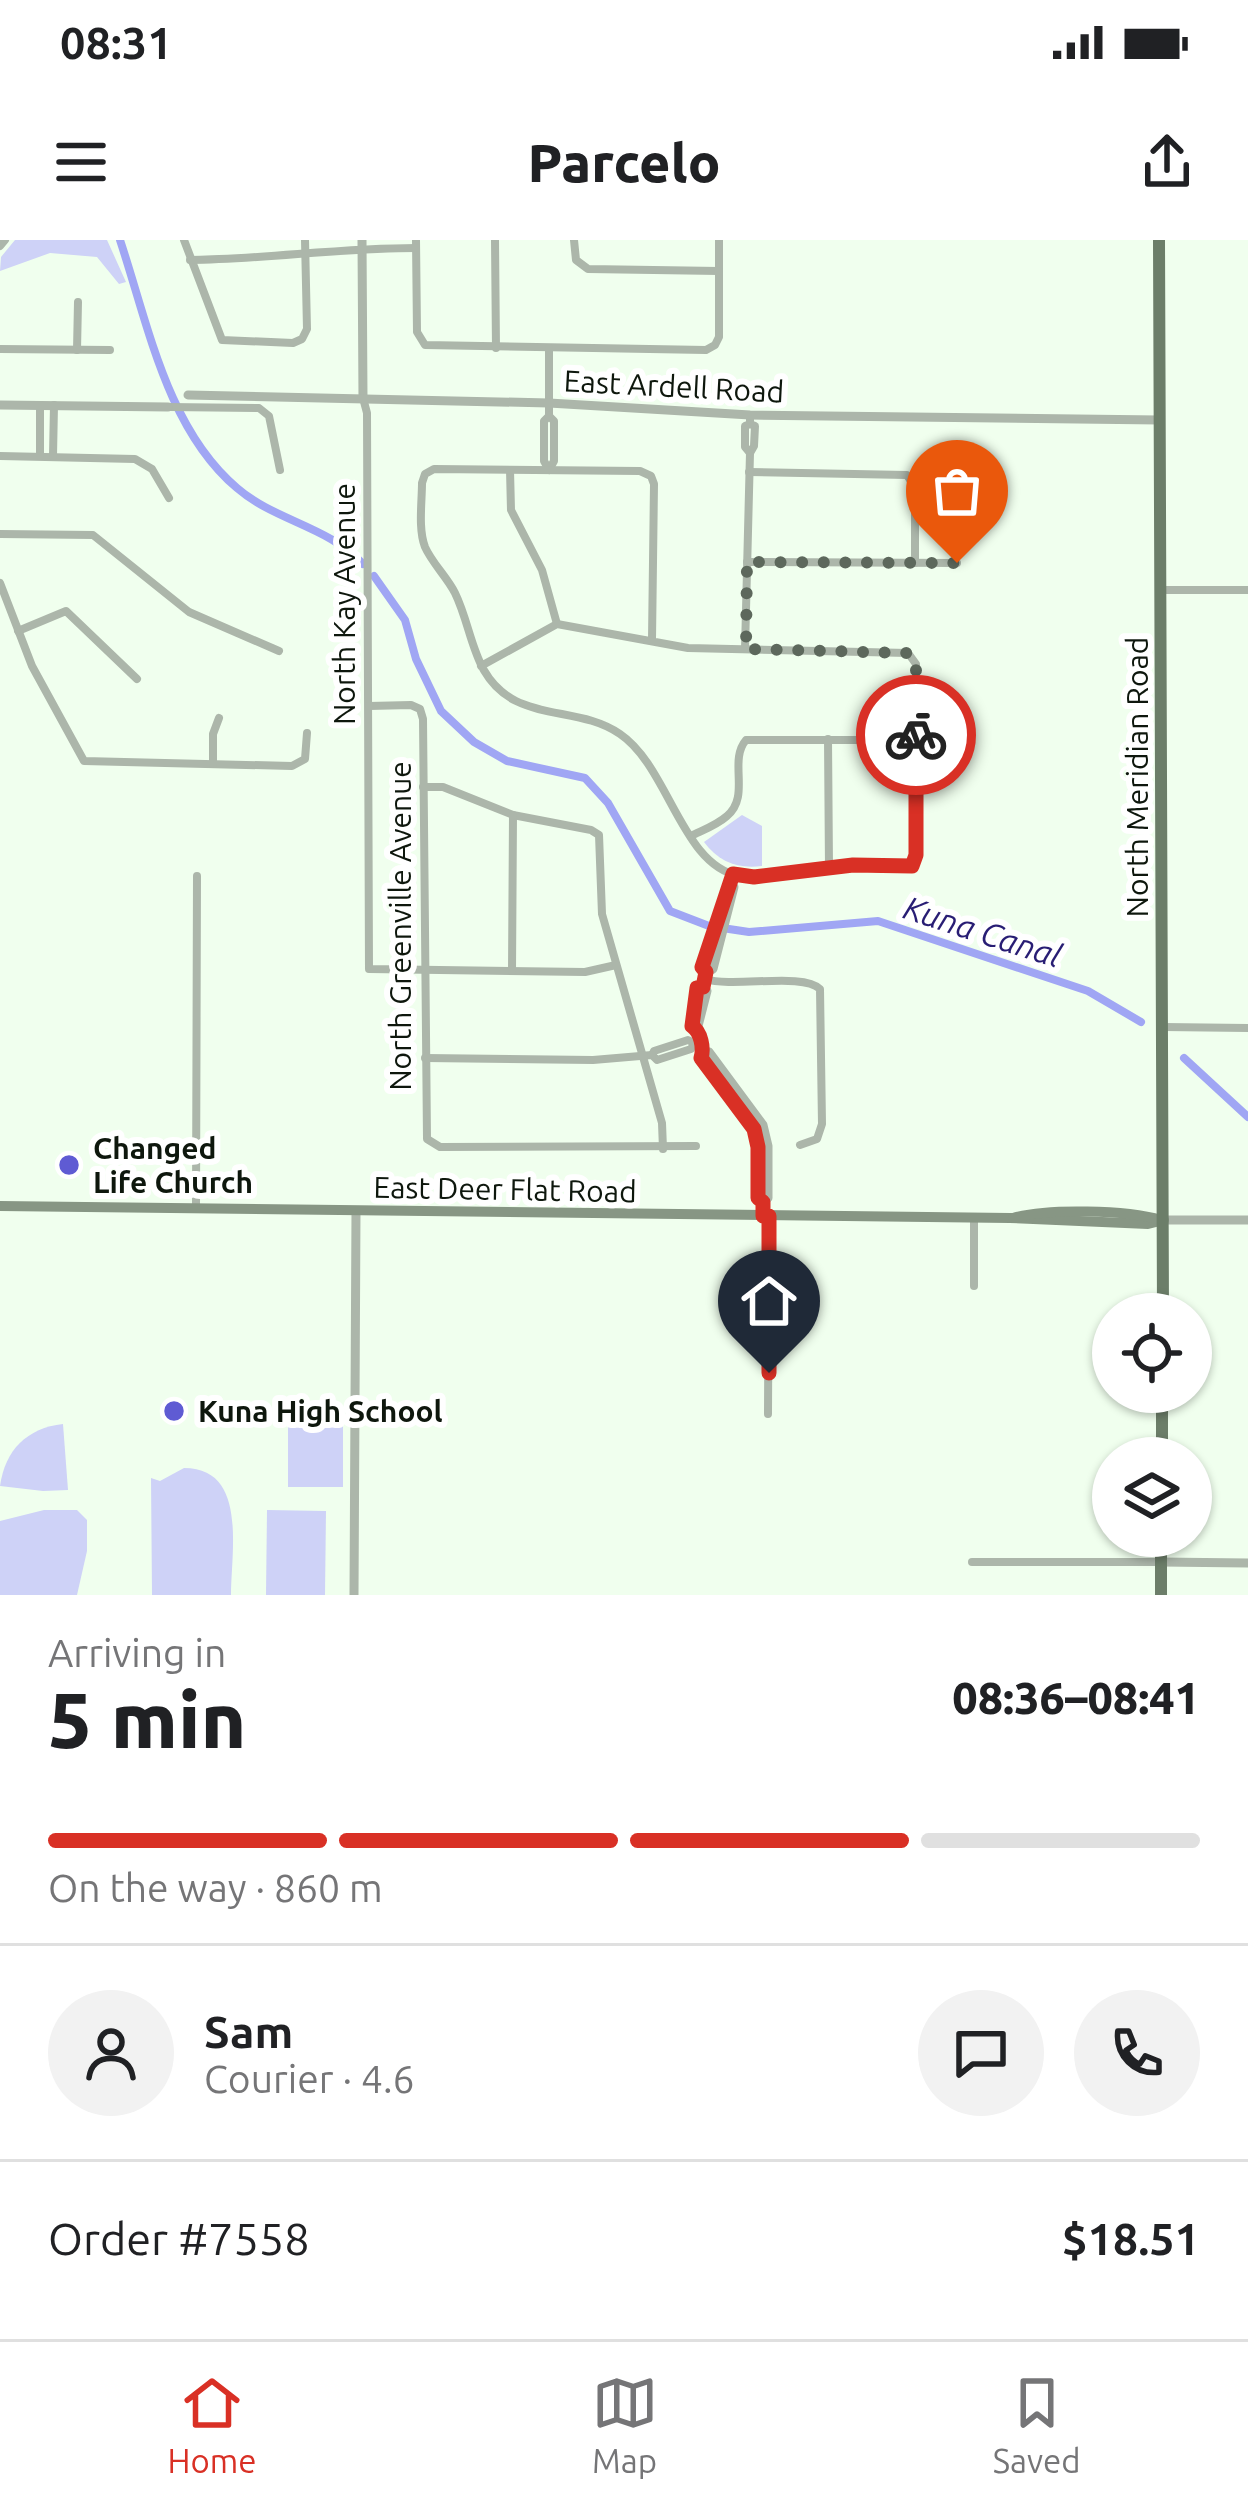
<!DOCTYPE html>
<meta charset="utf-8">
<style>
body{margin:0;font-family:Ubuntu,sans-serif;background:#f2f2f2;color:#202124;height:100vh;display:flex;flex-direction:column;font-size:45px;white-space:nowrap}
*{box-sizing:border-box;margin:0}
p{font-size:39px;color:#757577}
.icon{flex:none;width:66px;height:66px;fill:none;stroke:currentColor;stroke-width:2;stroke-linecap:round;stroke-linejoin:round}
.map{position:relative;height:1355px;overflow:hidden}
.side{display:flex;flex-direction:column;background:#fff;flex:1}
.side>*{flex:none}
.tools{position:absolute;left:1092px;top:1053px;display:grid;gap:24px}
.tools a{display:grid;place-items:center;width:120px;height:120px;border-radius:50%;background:#fff;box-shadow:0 3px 9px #0004;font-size:60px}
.pin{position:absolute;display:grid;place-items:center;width:102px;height:102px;color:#fff;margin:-123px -51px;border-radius:50% 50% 50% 0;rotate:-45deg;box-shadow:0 0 12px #0007}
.pin .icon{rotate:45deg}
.courier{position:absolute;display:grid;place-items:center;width:120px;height:120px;margin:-60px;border:9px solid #d93025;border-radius:50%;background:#fff;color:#222;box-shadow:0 3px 15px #0007}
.headline em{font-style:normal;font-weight:800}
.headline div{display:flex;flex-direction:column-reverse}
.headline{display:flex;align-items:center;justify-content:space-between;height:204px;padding:0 48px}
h1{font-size:78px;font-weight:800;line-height:90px}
.bar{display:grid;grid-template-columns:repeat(4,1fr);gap:18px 12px;align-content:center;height:144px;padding:0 48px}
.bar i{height:15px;border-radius:9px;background:#e0e0e0}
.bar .active{background:#d93025}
.bar p{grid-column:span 4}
.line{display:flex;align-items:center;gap:30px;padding:0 48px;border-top:3px solid #e0e0e0}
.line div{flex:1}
.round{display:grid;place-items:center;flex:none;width:126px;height:126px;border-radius:63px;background:#f2f2f2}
.status{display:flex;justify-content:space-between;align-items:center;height:84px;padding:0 60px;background:#fff;direction:ltr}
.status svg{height:33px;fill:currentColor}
header{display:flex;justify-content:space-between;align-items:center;height:156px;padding:0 48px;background:#fff;font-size:54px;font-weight:800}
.dock{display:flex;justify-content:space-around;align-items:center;height:168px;border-top:3px solid #e0e0e0;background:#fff;font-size:33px;color:#757577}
.dock a{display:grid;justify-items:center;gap:6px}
.dock .active{color:#d93025}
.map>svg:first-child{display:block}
</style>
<div class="status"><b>08:31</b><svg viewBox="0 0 49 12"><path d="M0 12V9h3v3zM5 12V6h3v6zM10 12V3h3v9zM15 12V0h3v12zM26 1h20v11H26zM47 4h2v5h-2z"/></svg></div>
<header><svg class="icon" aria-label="menu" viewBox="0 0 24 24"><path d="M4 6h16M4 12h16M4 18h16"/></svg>Parcelo<svg class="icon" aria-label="share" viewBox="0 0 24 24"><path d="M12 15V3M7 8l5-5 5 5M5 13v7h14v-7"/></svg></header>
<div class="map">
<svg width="1248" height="1355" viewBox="0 0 1248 1355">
<rect width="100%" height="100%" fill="#f0ffee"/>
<g fill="#ced2f7">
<polygon points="15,0 107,0 126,42 119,44 97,17 50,13 0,31 1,17"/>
<path d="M742,575L762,586V626C737,629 719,622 704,602Z"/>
<rect x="288" y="1174" width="55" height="73"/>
<path d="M63,1184L68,1250L43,1251L0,1246C5,1210 27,1188 63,1184Z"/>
<path d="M184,1228C248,1228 231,1311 231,1355H152L151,1238L160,1241Z"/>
<polygon points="44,1270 77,1270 87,1280 87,1311 77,1355 0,1355 0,1281"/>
<polygon points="267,1270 326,1271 325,1355 266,1355"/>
</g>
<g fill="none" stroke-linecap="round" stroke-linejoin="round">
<g stroke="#a0a6f4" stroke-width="8">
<path d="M120,0C148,84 167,189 237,248C275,281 328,286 363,324"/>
<polyline points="374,336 405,380 416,419 441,471 474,502 507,521 585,538 608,563 670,671 709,686"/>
<polyline points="729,689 749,692 878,681 1088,751 1141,782"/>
<polyline points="1184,818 1248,877"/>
</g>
<g stroke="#acb6aa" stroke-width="8">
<polyline points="184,0 222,100 293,103 302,99 307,89 305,0"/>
<polyline points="416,0 417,92 425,105 706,110 715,105 719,97 719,0"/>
<polyline points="495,0 496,108"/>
<polyline points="574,0 576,20 588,29 719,31"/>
<polyline points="0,6 5,0"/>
<path d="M190,20C266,19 340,8 416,8"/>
<polyline points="549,108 549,176"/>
<polyline points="0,109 110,110"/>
<polyline points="77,110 78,62"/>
<polyline points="363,158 367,173 369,729 585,732 616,725"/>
<polyline points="168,167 259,168 269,176 280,230"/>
<polygon points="549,176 554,181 554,221 549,230 544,221 544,181"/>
<polyline points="750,184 755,186 754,206 750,213 745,207 745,186 750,184 750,175"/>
<polyline points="0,216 135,219 152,229 169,258"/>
<polyline points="40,216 40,165"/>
<polyline points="53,216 54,165"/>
<polyline points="510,230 511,270 542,330 557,384"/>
<polyline points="749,232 907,235 915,248 915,323"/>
<polyline points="0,294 93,295 189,372 279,411"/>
<polyline points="747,322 957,323"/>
<polyline points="0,343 32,426 84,521 292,526 305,519 307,493"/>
<polyline points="1161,350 1248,350"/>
<polyline points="18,391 66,371 137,439"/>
<polyline points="745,409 750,213"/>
<path d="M481,426L557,384L688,408L908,413L916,424V615L912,626C888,633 857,624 830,627C802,629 768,640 740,636C682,627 669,527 620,494C588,472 549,477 516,461C472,439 474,392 455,353C447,337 432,323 425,307C418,289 422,262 422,243L425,234L434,229L640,231L651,236L654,244L652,400"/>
<polyline points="369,466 411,465 420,469 423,479 427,899 440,907 696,906"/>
<polyline points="828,499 829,627"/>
<polyline points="213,524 213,494 219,478"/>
<polyline points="423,547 443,547 513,575 591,590 599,595 602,674 662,883 663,909"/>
<path d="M691,596C703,590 717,585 727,576C751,556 728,521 746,500H959"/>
<polyline points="512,731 513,575"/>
<path d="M705,739C734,748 803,732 820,749L822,884L817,899L800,905"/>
<polyline points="1163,787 1248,788"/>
<polygon points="688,800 694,803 691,809 657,820 652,815 654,811"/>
<polyline points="425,818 593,820 652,815"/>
<polyline points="196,969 197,636"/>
<polyline points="974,1046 974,978"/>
<polyline points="768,1174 769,976"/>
<polyline points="972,1322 1161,1322"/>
</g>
<g stroke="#acb6aa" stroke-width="9">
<polyline points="362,0 363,158"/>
<polyline points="188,155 549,163 750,175 1159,180"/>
<polyline points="0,165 168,167"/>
<polyline points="706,732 713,729 734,647 731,644"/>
<polyline points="703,747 697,748 692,786 701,802 701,817 754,888 758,907 758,958 763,962 763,976"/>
<polyline points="697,790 707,751 703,747 706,732 702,727 733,634"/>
<polyline points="703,811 709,812 763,885 768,906 768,958 763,962"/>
<polyline points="1164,980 1248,980"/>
<polyline points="1161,1322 1248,1323"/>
<polyline points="354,1355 356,971"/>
</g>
<g stroke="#879684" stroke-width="10">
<polyline points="0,966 1010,978 1148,984 1164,980"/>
<path d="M1013,978C1047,968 1127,970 1161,980"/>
</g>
<g stroke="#6c7e69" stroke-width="12">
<polyline points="1159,0 1163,1074"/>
<polyline points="1162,1218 1162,1152"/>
<polyline points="1161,1355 1161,1296"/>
</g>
</g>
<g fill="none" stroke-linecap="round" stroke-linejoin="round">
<polyline stroke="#5d685c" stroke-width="12" stroke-dasharray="0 21.6" points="916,495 916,424 908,413 746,409 747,322 957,323"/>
<path stroke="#d93025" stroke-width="15" d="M769,1133V976H763V962L758,958V907L754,889L701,818C704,808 701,792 692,786L697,748L703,747L706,732L702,727L733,634L754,637L853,625L912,626L916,615V495"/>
</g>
<g fill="#5f5bd3" stroke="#fff" stroke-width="4.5">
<circle cx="69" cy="925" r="12"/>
<circle cx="174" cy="1171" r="12"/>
</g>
<g text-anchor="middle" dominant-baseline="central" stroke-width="12" stroke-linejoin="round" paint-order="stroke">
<g font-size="30" fill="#0e170d" stroke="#fff">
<text transform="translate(674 146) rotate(3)">East Ardell Road</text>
<text transform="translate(344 364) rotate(-90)">North Kay Avenue</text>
<text transform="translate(1137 537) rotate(-90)">North Meridian Road</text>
<text transform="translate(400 686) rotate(-90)">North Greenville Avenue</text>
<text transform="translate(505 949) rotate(1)">East Deer Flat Road</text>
</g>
<g font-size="30" font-weight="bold" fill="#0e170d" stroke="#fff" text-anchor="start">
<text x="93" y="908">Changed<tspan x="93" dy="34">Life Church</tspan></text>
<text x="198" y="1171">Kuna High School</text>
</g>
<g font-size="33" font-style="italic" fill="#281d74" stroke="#fff">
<text transform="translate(983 691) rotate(18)">Kuna Canal</text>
</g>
</g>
</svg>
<div class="tools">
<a><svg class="icon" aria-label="locate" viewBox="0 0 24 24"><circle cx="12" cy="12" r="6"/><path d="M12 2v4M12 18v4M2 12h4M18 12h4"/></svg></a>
<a><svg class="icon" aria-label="layers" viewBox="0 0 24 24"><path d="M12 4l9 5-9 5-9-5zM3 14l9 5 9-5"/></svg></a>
</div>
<div class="pin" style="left:957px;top:323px;background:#ea580c"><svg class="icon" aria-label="bag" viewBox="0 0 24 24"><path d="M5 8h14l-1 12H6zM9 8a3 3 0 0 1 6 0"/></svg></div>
<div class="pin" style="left:769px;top:1133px;background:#1f2937"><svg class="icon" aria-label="home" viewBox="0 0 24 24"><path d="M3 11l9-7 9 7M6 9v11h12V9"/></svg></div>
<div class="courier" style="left:916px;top:495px"><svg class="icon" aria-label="bike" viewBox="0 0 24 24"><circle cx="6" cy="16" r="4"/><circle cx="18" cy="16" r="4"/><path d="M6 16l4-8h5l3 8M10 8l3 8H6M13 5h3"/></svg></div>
</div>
<section class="side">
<div class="headline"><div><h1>5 min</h1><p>Arriving in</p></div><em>08:36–08:41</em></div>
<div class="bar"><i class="active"></i><i class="active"></i><i class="active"></i><i></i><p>On the way · 860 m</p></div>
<div class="line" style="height:216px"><a class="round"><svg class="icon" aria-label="person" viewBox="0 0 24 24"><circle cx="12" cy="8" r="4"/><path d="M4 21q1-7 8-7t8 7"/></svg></a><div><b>Sam</b><p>Courier · 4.6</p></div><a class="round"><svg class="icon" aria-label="chat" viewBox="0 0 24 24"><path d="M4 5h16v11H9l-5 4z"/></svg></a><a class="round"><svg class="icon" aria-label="phone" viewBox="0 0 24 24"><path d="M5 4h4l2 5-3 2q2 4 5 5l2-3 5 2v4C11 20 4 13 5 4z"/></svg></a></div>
<div class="line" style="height:156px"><div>Order #7558</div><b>$18.51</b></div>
</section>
<nav class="dock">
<a class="active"><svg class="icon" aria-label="home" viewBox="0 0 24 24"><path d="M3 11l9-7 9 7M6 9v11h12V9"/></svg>Home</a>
<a><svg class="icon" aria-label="map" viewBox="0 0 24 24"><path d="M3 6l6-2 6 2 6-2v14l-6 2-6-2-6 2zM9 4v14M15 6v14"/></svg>Map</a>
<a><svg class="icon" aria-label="saved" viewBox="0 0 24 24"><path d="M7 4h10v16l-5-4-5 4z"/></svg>Saved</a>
</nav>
